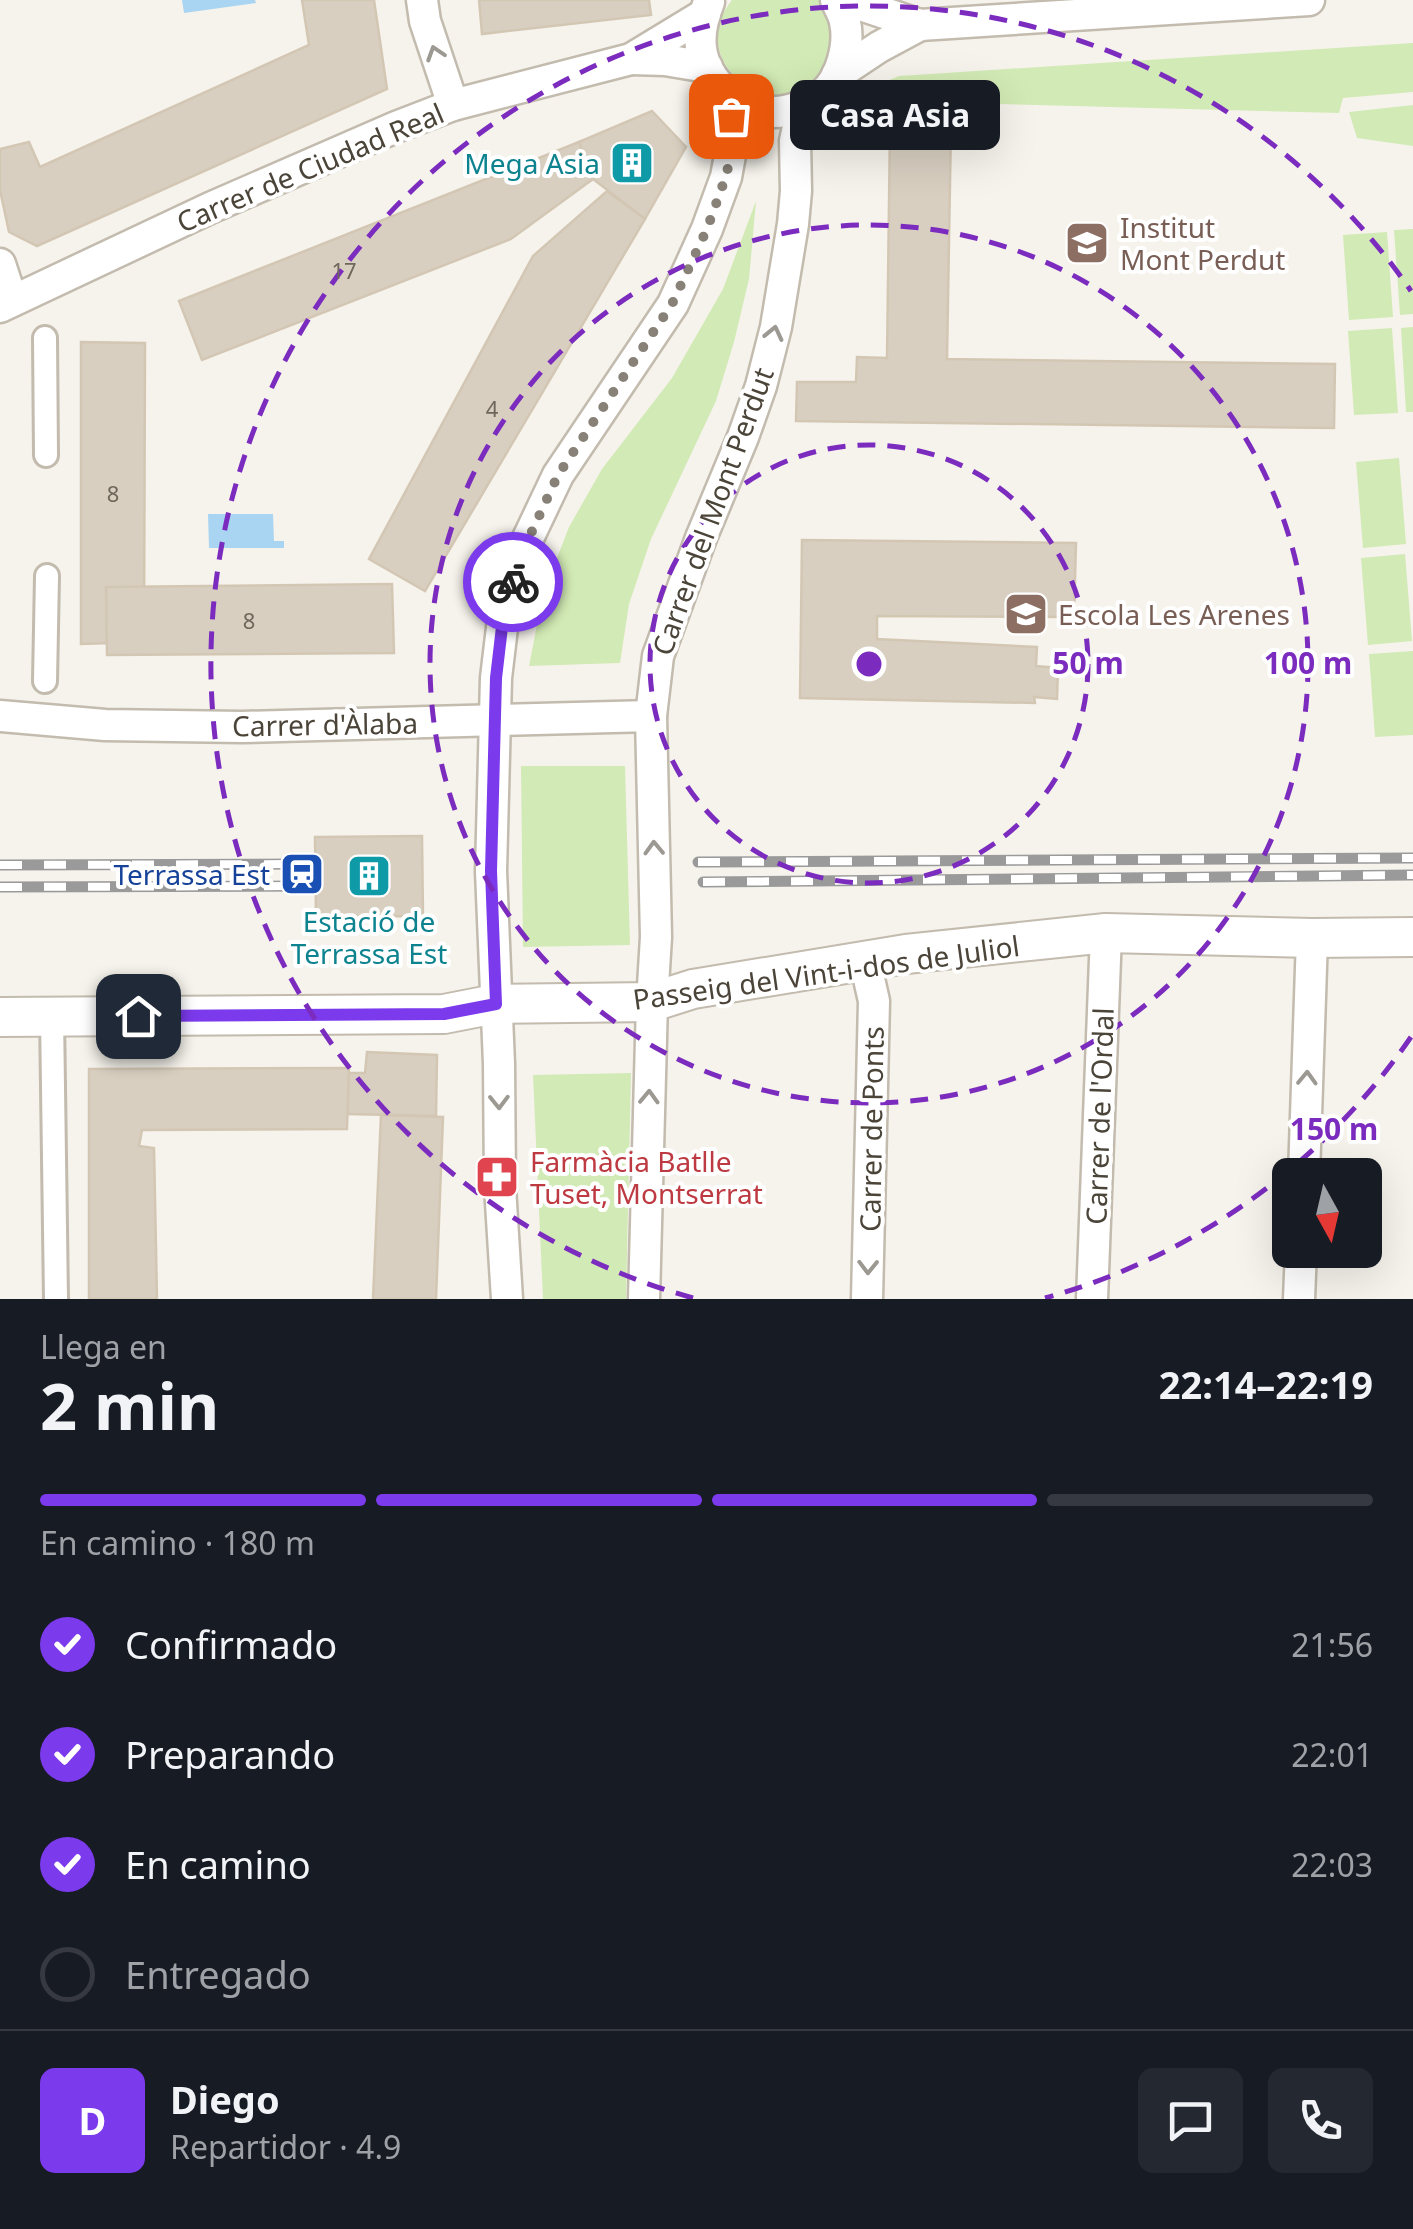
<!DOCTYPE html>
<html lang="es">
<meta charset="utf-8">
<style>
body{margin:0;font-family:"Noto Sans",sans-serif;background:#242831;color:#f1f3f6;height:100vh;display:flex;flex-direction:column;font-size:38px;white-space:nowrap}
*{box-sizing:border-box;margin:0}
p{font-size:32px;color:#9ea1a6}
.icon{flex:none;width:55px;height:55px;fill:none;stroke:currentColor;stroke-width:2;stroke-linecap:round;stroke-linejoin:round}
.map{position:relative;height:1299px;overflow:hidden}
.sheet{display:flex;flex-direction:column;background:#171b24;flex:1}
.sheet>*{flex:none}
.needle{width:65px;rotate:172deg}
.fabs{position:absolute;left:1272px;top:1158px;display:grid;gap:20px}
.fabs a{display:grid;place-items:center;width:110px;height:110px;border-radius:15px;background:#171b24;box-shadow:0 10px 40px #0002;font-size:50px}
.pin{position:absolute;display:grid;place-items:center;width:85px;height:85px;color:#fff;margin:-42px;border-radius:20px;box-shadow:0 5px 15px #0006}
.courier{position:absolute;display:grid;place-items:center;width:100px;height:100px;margin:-50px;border:8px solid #7c3aed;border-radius:50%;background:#fff;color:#222;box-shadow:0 2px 12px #0007}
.bubble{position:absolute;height:70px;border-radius:15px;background:#171b24;box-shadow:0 10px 40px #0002;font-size:32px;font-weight:700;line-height:70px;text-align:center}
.headline em{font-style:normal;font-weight:700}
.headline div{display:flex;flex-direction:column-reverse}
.headline{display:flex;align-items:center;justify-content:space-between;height:170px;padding:0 40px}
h1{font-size:65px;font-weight:700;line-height:75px}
.bar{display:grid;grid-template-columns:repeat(4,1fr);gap:15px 10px;align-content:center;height:120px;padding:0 40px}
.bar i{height:12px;border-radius:8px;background:#363941}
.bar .selected{background:#7c3aed}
.bar p{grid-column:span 4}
.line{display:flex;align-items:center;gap:25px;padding:0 40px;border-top:2px solid #363941}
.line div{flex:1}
.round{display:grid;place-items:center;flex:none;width:105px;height:105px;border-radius:15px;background:#242831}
ol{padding:0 40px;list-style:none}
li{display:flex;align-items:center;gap:30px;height:110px}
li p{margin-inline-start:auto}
li .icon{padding:10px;border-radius:50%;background:#7c3aed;color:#fff;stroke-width:4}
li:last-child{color:#9ea1a6}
li i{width:55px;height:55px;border:5px solid #363941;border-radius:50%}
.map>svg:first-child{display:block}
</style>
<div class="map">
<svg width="1413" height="1299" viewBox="0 0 1413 1299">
<rect width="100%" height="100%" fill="#f6f3ec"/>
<g fill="#d2eab5">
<path d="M732,0H821C835,17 837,38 829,58C798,142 676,69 732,0Z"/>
<polygon points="1413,43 1413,92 1343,98 1339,113 918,102 917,126 890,126 850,116 882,83 899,76"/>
<polygon points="1413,105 1413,146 1357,138 1349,112"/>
<polygon points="756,201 749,279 734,342 716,401 651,539 629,604 620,663 529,666 543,594 569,527 602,469 672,378 723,289"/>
<polygon points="1413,229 1413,314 1400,315 1394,230"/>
<polygon points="1387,232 1393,317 1349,320 1343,235"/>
<polygon points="1413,327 1413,412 1406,412 1401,328"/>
<polygon points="1392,328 1398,413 1354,415 1348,331"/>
<polygon points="1399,458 1406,544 1363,548 1356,462"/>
<polygon points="1405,554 1412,641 1368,645 1361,558"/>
<polygon points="1413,651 1413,735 1375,737 1369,654"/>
<polygon points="521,766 625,766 630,945 523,947"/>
<polygon points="631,1073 626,1299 543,1299 533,1075"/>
</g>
<g fill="#a9d4f2">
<polygon points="182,0 255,0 256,3 184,13"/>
<polygon points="208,514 273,514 274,541 284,541 284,548 209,548"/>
</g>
<g fill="#d8cfc1" stroke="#d3c7b4" stroke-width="2.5">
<polygon points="302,0 374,0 387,89 37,246 9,232 0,190 0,149 29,142 40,167 309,45"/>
<polygon points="479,0 649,0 651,15 482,34"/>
<polygon points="652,111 686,147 645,219 593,179 579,142"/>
<polygon points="890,126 951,126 947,359 1335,364 1334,428 796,421 797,382 856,382 857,357 887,358"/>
<polygon points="579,142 593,179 511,239 202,360 179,301"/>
<polygon points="607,191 645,219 425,591 369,559 533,256"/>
<polygon points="81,342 145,343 144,642 81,644"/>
<polygon points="802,540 1076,543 1074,617 877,616 877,639 1037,647 1036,666 1058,668 1057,699 1034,697 1035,703 800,698"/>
<polygon points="392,584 394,653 107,655 106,587"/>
<polygon points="422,836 423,916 316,917 315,837"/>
<polygon points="367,1052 437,1055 436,1116 347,1114 349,1073 365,1073"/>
<polygon points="349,1068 347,1129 142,1130 139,1146 154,1148 157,1299 89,1299 89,1069"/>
<polygon points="381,1115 443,1117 436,1299 373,1299"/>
</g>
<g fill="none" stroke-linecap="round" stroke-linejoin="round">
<defs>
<g id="pedestrian">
<polyline points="45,338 46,455"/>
<polyline points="45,681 47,576"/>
<polyline points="52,1016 56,1299"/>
</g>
<g id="minor">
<polyline points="422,0 425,21 453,105"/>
<polyline points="846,0 920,25 1309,0"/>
<path d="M709,2C703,17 699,32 701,48C705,81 739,111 772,112C786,113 812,104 823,94C841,79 850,45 845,22C844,15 839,7 836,0"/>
<polyline points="631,59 665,60 707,67"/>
<polyline points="837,75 879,47 920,25"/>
<polyline points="0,264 12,301"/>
<polyline points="0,307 210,208 396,127 453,105 631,59 705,14"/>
<polyline points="0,716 105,725 242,727 651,716"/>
<polyline points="865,961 874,1001 867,1299"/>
<polyline points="1304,1175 1312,938"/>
<polyline points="507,1299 500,1187 499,1064 491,871 496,678 504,611 521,553 558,475 673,304 707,229 726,177 731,150 731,111 710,74"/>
<polyline points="644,1299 652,1002 656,937 651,716 658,656 701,538 743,437 761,386 776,327 793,224 796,191 795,141 801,113 822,95"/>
<polyline points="1092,1299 1106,933"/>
<polyline points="1299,1299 1301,1250"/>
</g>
<polyline id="tertiary" points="0,1017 444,1014 495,1004 652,1002 693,989 906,954 1106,933 1312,938 1413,937"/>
</defs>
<use href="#pedestrian" stroke="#c2bbae" stroke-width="28"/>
<use href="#minor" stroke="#c2bbae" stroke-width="35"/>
<use href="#tertiary" stroke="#c2bbae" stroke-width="42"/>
<use href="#pedestrian" stroke="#fff" stroke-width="22"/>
<use href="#minor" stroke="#fff" stroke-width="30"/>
<use href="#tertiary" stroke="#fff" stroke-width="38"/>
<defs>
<g id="rail">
<polyline points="698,862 1413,858"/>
<polyline points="0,865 313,864"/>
<polyline points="703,882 1413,875"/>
<polyline points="0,887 312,886"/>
</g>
</defs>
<use href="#rail" stroke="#9a9a9a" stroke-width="11"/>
<use href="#rail" stroke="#fff" stroke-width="8" stroke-dasharray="22" stroke-linecap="butt"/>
</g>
<defs><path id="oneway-chevron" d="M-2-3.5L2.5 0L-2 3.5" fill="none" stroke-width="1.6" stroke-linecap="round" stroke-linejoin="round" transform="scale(2.5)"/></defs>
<g stroke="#9c9892">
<use href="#oneway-chevron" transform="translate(435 53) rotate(-108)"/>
<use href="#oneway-chevron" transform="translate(774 333) rotate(-77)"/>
<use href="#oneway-chevron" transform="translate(654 848) rotate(-92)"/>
<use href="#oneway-chevron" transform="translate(1307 1078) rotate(-88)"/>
<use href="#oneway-chevron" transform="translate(649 1097) rotate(-88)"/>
<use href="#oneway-chevron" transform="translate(499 1102) rotate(89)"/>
<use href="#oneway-chevron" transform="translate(868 1267) rotate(91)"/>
</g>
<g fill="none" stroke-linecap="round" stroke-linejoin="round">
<polyline stroke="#878178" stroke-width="10" stroke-dasharray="0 18" points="513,582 522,553 558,475 672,304 707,229 726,176 732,150 731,116"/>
<polyline stroke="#7c3aed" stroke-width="12" points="138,1016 444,1014 496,1004 491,871 496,678 504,610 513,582"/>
</g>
<g fill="none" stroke="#7b2cbf" stroke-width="5" stroke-dasharray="18 12">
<circle cx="869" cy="664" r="219"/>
<circle cx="869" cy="664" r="439"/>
<path d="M1411 1037A658 658 0 0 1 1045 1298M693 1298A658 658 0 1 1 1411 291"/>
</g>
<defs>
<symbol id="building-square" viewBox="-11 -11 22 22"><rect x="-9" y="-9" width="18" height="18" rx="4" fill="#0f9aa8" stroke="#fff"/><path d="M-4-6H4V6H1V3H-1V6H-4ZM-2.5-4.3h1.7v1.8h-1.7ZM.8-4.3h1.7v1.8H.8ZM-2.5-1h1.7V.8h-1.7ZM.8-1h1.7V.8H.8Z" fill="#fff"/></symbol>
<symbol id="school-square" viewBox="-11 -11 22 22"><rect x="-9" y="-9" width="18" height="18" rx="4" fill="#8d6e63" stroke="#fff"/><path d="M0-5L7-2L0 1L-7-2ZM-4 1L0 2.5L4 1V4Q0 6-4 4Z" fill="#fff"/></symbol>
<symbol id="station-square" viewBox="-11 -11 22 22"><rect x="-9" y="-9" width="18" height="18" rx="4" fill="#1a4fb4" stroke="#fff"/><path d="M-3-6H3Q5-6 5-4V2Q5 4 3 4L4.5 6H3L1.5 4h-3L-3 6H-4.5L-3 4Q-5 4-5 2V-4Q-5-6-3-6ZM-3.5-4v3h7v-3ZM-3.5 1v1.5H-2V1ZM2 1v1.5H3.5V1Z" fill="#fff"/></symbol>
<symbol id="pharmacy-square" viewBox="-11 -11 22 22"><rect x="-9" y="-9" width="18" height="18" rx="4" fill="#e0444e" stroke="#fff"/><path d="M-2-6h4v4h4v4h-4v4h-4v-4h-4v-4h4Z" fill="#fff"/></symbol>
</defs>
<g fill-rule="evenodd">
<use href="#building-square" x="607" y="138" width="50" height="50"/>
<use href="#school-square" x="1062" y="218" width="50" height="50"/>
<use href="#school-square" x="1001" y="589" width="50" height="50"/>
<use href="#station-square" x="277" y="849" width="50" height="50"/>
<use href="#building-square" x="344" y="851" width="50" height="50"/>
<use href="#pharmacy-square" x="472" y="1152" width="50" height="50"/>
</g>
<g text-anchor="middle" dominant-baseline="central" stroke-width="8" stroke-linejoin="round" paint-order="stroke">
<g font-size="22" fill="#6e675b">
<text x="344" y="270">17</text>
<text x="492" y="408">4</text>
<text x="113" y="493">8</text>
<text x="249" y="620">8</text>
</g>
<g font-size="28" fill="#0d838f" stroke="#fff" text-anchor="end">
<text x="600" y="163">Mega Asia</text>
<text x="369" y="921" text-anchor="middle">Estació de<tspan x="369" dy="32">Terrassa Est</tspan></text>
</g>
<g font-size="28" fill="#4b4439" stroke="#fff">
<text transform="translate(310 167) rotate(-23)">Carrer de Ciudad Real</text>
<text transform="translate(712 511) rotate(-70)">Carrer del Mont Perdut</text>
<text transform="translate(325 724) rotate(-1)">Carrer d'Àlaba</text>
<text transform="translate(826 972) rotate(-8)">Passeig del Vint-i-dos de Juliol</text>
<text transform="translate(1099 1116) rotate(-88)">Carrer de l'Ordal</text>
<text transform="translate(871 1129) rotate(-89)">Carrer de Ponts</text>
</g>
<g font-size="28" fill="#785e54" stroke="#fff" text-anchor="start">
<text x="1120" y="227">Institut<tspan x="1120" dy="32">Mont Perdut</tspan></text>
<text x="1058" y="614">Escola Les Arenes</text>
</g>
<g font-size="28" fill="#164399" stroke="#fff" text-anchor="end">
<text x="270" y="874">Terrassa Est</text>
</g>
<g font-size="28" fill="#be3a42" stroke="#fff" text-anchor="start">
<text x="530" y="1161">Farmàcia Batlle<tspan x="530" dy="32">Tuset, Montserrat</tspan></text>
</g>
</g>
<circle cx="869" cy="664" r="15" fill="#7b2cbf" stroke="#fff" stroke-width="5"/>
<g font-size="30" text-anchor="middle" font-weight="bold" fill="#7b2cbf" stroke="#fff" stroke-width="8" stroke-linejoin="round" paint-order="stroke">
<text x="1088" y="674">50 m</text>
<text x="1308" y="674">100 m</text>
<text x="1334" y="1140">150 m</text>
</g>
</svg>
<div class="fabs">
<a><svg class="needle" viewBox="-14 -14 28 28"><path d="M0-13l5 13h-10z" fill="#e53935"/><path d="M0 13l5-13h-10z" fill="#9ea1a6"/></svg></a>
</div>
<div class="pin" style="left:731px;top:116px;background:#ea580c"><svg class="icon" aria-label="bag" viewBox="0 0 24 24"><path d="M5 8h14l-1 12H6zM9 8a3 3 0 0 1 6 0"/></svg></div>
<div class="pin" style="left:138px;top:1016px;background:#1f2937"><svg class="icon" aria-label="home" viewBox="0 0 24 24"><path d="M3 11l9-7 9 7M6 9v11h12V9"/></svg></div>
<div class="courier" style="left:513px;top:582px"><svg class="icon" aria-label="bike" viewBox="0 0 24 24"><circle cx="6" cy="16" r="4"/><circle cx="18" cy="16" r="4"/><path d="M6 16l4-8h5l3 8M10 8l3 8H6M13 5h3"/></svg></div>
<div class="bubble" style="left:790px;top:80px;width:210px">Casa Asia</div>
</div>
<section class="sheet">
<div class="headline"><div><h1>2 min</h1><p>Llega en</p></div><em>22:14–22:19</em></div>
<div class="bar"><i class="selected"></i><i class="selected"></i><i class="selected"></i><i></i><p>En camino · 180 m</p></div>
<ol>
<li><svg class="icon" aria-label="check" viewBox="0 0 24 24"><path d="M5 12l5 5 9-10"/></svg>Confirmado<p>21:56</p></li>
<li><svg class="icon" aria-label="check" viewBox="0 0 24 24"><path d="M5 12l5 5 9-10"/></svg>Preparando<p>22:01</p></li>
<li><svg class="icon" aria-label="check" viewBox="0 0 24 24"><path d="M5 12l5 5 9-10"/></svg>En camino<p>22:03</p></li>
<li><i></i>Entregado</li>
</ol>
<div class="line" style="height:180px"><b class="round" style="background:#7c3aed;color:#fff">D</b><div><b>Diego</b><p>Repartidor · 4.9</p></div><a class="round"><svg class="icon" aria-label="chat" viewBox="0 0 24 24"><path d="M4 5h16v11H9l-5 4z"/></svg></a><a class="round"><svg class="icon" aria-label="phone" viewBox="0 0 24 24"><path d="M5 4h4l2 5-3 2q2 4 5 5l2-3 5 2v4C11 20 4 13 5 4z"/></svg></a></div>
</section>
